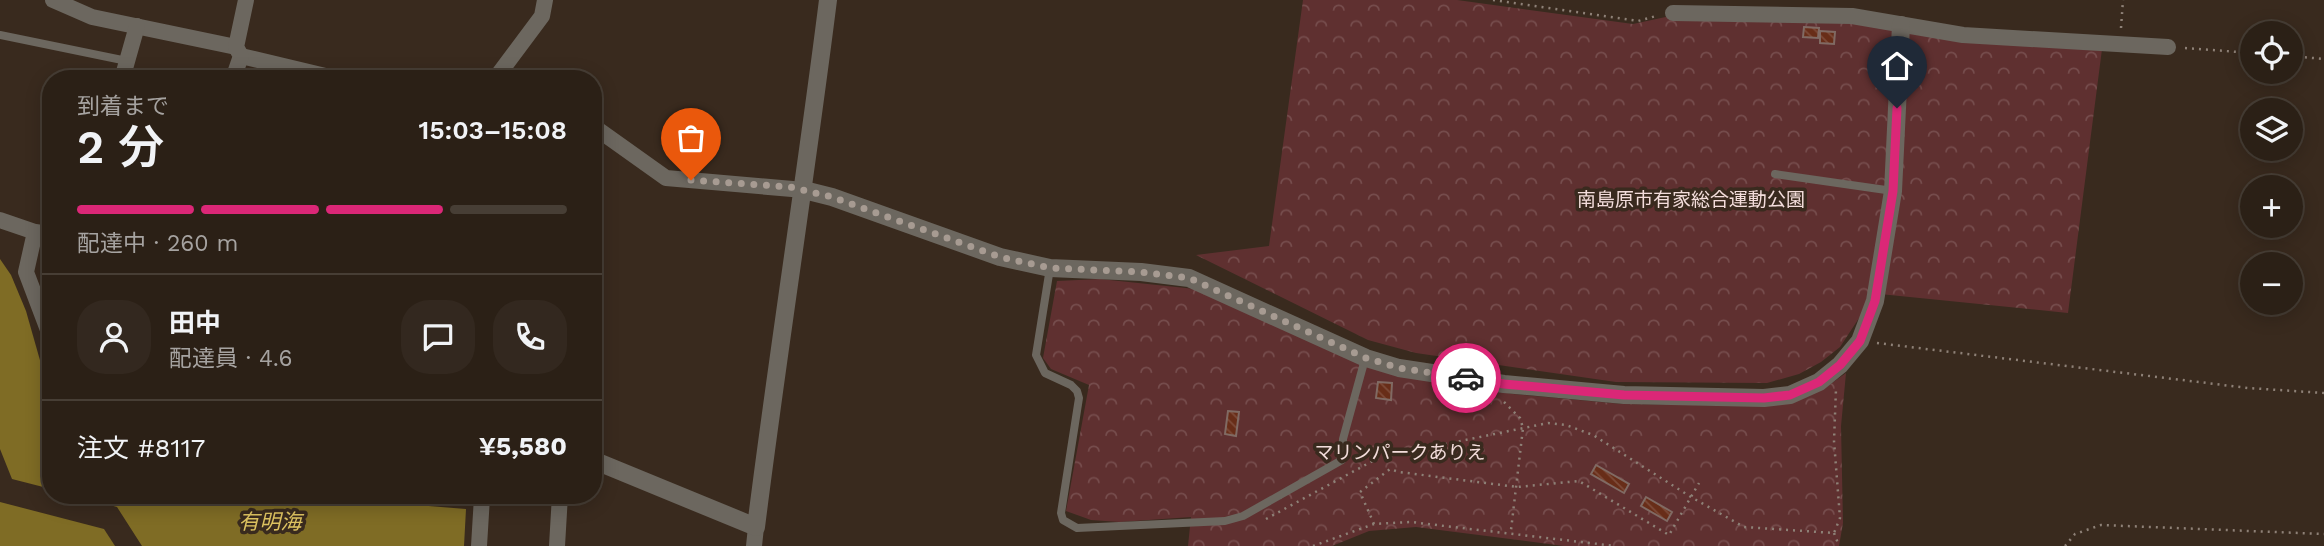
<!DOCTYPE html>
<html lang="ja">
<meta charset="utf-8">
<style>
body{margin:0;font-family:"Work Sans","Noto Sans JP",sans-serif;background:#33281f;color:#f1f3f6;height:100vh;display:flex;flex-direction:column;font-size:26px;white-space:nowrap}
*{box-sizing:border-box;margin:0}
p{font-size:23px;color:#a6a3a1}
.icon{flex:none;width:38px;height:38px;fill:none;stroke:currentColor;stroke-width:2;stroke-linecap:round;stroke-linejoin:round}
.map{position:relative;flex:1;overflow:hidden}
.sheet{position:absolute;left:42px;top:70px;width:560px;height:434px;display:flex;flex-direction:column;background:#2b2016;border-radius:28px;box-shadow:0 4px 18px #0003,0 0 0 2px #473e35}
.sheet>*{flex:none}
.buttons{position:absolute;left:2240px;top:21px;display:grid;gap:14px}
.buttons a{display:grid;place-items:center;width:63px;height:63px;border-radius:50%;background:#2b2016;box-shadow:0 4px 18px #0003,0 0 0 2px #473e35;font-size:35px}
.pin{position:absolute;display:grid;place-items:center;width:60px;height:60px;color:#fff;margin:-72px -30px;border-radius:50% 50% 50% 0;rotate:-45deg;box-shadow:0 0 7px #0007}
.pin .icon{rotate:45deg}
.courier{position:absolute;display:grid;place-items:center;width:70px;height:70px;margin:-35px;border:5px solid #db2777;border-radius:50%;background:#fff;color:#222;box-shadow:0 2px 9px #0007}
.headline em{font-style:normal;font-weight:600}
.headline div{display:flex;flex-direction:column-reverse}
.headline{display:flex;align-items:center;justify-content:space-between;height:119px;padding:0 35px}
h1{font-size:46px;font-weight:600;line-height:52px}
.bar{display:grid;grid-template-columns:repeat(4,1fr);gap:10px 7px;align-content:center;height:84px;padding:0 35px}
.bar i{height:9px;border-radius:5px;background:#473e35}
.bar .selected{background:#db2777}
.bar p{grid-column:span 4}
.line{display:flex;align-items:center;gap:18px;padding:0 35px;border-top:2px solid #473e35}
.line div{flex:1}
.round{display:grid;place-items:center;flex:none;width:74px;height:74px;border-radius:28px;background:#33281f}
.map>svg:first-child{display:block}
</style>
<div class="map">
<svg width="2324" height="546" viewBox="0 0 2324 546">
<defs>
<pattern id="park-crowns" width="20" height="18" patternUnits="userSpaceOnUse" patternTransform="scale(1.75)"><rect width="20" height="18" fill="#5f3030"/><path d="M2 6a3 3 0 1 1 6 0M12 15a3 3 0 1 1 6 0" fill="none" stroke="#764d4d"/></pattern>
<pattern id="building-back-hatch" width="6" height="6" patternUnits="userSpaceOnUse" patternTransform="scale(1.75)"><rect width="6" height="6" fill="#682d18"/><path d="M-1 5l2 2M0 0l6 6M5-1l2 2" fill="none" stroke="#7d4b39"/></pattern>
</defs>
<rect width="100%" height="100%" fill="#392a1e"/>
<g fill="url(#park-crowns)">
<polygon points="1303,0 1457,0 1633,24 1675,15 1860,23 2102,49 2068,313 1870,293 1863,312 1840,347 1821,362 1799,374 1767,383 1616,382 1416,353 1368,340 1196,255 1269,246"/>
<polygon points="1100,279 1195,289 1364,366 1399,375 1513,394 1622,404 1763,406 1825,388 1846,373 1841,426 1843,523 1839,546 1564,546 1416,527 1369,531 1332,546 1188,546 1191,517 1120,522 1091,520 1066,511 1089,385 1051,369 1043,358 1057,281"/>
</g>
<g fill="#7f6c25">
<polygon points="0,259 11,275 26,311 49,392 51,489 12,479 0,449"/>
<polygon points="74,495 292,495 466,509 464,546 142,546 117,507"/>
<polygon points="0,502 104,529 115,546 0,546"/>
</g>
<g fill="url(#building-back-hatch)" stroke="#806a63" stroke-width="2">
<polygon points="1804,27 1819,28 1818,38 1803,37"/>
<polygon points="1820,31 1835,32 1834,44 1820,43"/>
<polygon points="1378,382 1392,383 1391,400 1376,398"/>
<polygon points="1228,411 1239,412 1236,436 1225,434"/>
<polygon points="1596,465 1629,484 1624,493 1591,474"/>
<polygon points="1646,497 1672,512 1667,521 1641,506"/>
</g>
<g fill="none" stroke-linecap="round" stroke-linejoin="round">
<g stroke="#8e8177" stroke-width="2.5" stroke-dasharray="2 5" stroke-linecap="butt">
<polyline points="1493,0 1638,21 1656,16"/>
<polyline points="2121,28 2123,0"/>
<polyline points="2185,48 2252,53"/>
<polyline points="2291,56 2324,59"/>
<polyline points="1877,343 2248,388 2324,393"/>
<polyline points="1504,402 1520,418 1523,428 1511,530"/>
<polyline points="1266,519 1378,458 1548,423 1566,425 1593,435 1691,497 1744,527 1834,533 1840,518 1834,441 1836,389"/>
<polyline points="1374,524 1360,492 1390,469 1399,472 1517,487 1579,481 1669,535 1699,483"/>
<polyline points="1834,533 1839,546"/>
<polyline points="1313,546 1374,524 1411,522 1615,546"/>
<polyline points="2065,546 2075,534 2101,525 2324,534"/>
</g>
<g stroke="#6c675f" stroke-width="8">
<polyline points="0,35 127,61"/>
<polyline points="1775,174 1893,191"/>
<polyline points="1050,268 1036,355 1045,373 1071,385 1077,391 1079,398 1061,513 1063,520 1077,528 1225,521 1243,516 1342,460 1343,439 1365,359"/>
</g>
<g stroke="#6c675f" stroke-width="16">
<polyline points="53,0 92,17 236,47"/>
<polyline points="1673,13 1852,16 1963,35 2168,47"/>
<polyline points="241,56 338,79"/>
<polyline points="122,79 137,26"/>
<polyline points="233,79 241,56 236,47 246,0"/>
<polyline points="495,79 542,16 545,0"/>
<polyline points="593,126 666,178 804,190"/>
<polyline points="0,220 35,232 51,234"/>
<polyline points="35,232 26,272 51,338"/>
<polyline points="452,495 482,497 479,546"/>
<polyline points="557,546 560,495"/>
<polyline points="754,546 756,527"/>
</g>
<g stroke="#6c675f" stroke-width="18">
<polyline points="804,190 832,197 1000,257 1050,268 1141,272 1189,278 1366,358 1399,368 1504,384 1624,395 1764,398 1790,395 1819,382 1840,365 1860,341 1875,301 1893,191 1901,25"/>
<path d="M593,460L756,527C778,351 806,176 828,0"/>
</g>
</g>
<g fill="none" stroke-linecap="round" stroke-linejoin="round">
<polyline stroke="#a79b92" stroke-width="7" stroke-dasharray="0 12.6" points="691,180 790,187 832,197 1000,257 1050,268 1141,272 1189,278 1366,358 1399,368 1466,378"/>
<polyline stroke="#db2777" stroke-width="9" points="1466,378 1504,384 1624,395 1764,398 1790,395 1819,382 1840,365 1860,341 1875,301 1893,191 1897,108"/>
</g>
<g text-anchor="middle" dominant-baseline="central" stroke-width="7" stroke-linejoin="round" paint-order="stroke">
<g font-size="19" fill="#f3dddb" stroke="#392a1e">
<text x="1691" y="199">南島原市有家総合運動公園</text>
<text x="1400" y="452">マリンパークありえ</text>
</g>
<g font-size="21" font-style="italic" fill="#dec361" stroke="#392a1e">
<text x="270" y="521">有明海</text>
</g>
</g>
</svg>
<div class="buttons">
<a><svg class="icon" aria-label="locate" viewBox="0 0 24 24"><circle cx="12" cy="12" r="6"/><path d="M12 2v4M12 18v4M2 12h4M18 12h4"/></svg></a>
<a><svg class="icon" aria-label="layers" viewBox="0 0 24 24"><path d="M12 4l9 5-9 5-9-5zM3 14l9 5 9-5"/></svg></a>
<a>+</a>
<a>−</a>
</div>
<div class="pin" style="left:691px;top:180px;background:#ea580c"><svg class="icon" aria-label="bag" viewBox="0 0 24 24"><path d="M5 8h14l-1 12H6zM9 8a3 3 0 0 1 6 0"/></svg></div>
<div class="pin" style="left:1897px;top:108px;background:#1f2937"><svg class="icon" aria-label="home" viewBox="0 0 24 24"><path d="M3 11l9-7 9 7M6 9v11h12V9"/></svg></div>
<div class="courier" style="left:1466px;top:378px"><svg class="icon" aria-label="car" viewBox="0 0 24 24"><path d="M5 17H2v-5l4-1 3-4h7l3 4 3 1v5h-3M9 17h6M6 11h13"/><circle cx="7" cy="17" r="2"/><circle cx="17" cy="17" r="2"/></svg></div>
<section class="sheet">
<div class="headline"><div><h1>2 分</h1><p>到着まで</p></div><em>15:03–15:08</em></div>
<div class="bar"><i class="selected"></i><i class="selected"></i><i class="selected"></i><i></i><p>配達中 · 260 m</p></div>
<div class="line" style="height:126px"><a class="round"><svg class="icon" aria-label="person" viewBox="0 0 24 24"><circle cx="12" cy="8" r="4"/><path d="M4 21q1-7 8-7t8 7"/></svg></a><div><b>田中</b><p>配達員 · 4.6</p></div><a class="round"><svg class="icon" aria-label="chat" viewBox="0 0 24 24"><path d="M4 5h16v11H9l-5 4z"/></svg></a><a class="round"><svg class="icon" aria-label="phone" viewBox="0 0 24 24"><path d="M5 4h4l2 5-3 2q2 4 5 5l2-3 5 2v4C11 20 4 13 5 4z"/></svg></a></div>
<div class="line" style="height:91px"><div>注文 #8117</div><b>¥5,580</b></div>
</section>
</div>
